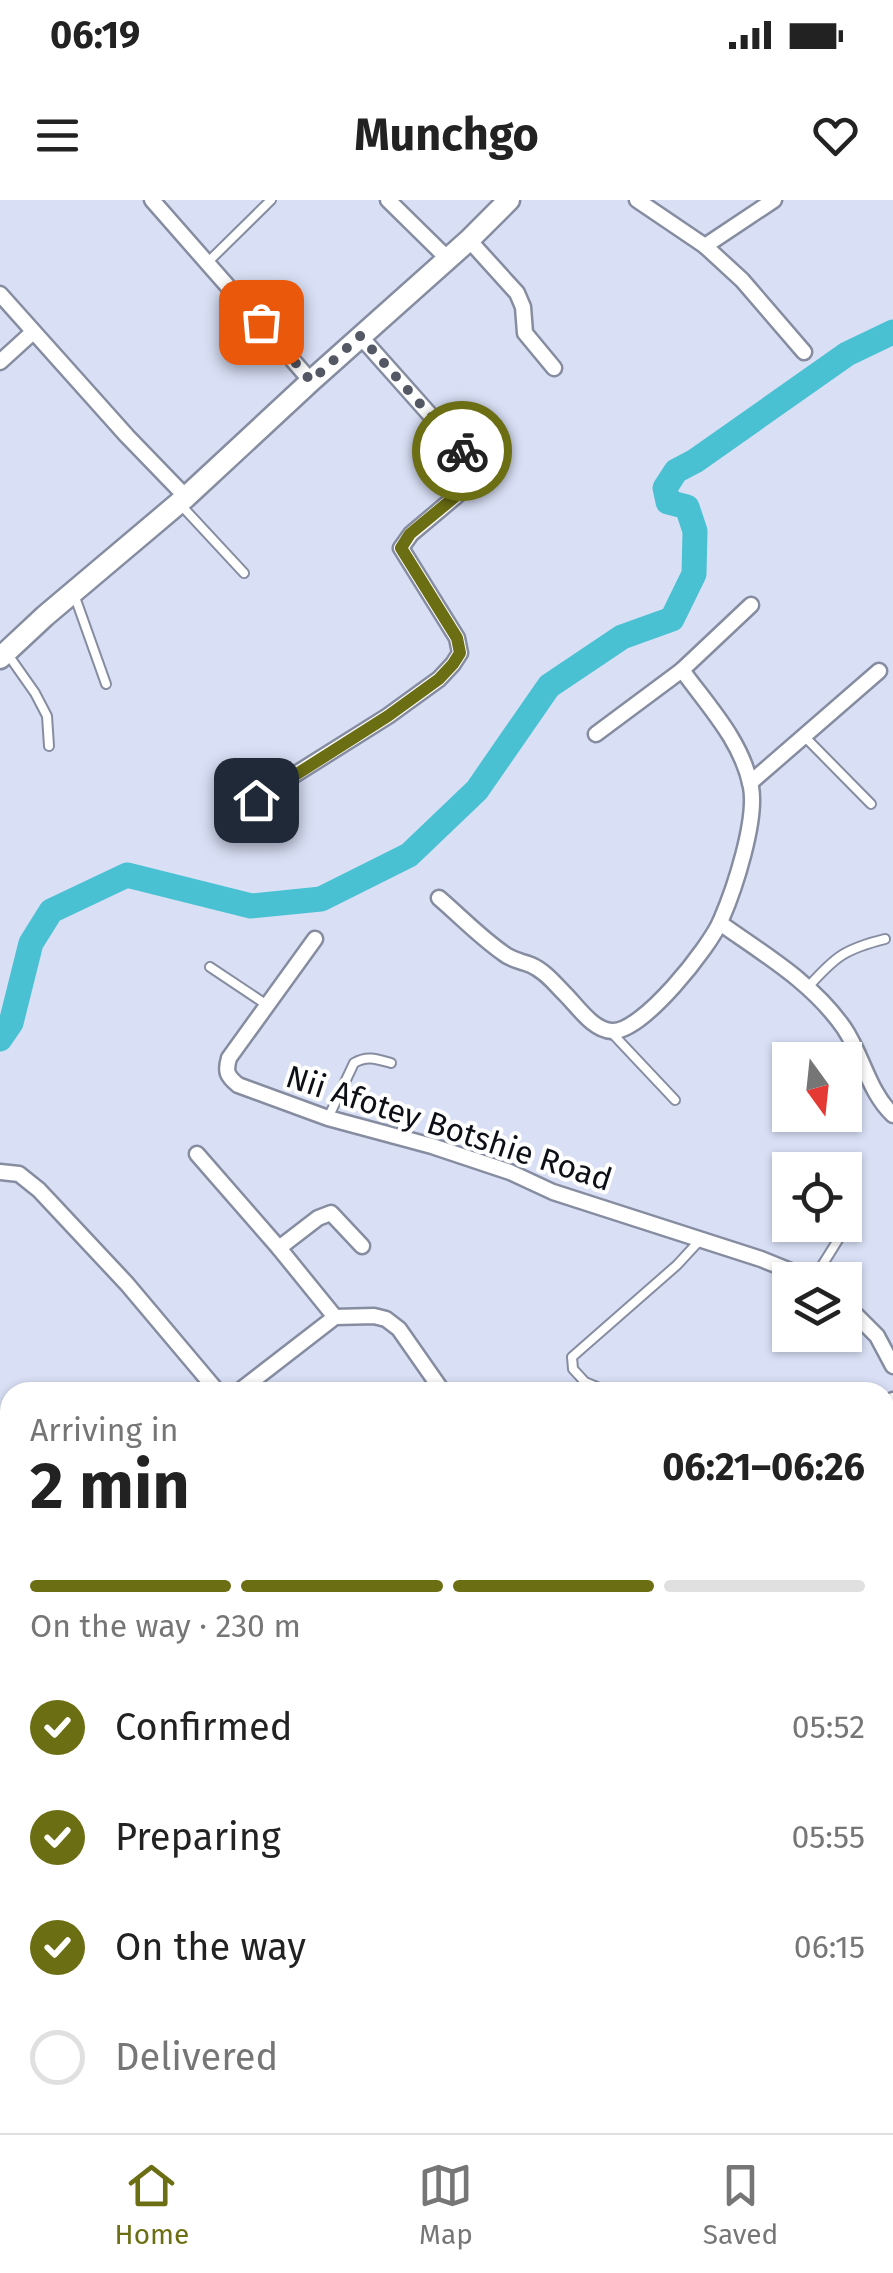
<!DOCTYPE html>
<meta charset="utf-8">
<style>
body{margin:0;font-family:"Fira Sans",sans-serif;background:#f6f6f6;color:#222;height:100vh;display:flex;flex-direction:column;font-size:38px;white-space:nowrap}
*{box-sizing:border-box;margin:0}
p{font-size:32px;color:#767676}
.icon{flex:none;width:55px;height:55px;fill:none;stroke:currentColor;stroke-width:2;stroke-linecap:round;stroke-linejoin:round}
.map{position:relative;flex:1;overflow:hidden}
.drawer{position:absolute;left:0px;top:1182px;width:895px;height:752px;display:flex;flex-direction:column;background:#fff;border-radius:30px 30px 0 0;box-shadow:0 2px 8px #0004}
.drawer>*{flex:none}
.needle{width:65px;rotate:165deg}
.buttons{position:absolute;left:772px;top:842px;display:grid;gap:20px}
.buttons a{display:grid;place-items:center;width:90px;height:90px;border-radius:0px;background:#fff;box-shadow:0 2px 8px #0004;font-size:50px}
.pin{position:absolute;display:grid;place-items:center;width:85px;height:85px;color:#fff;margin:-42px;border-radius:20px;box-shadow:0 5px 15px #0006}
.courier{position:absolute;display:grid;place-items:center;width:100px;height:100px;margin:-50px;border:8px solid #6b6e12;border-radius:50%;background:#fff;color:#222;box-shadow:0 2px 12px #0007}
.summary em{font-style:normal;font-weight:700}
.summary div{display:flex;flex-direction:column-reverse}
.summary{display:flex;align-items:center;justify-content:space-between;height:170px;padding:0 30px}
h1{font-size:65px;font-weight:700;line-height:75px}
.bar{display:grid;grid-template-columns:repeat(4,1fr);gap:15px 10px;align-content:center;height:120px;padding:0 30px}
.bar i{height:12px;border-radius:8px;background:#e0e0e0}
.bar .active{background:#6b6e12}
.bar p{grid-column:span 4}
ol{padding:0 30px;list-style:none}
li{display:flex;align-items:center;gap:30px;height:110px}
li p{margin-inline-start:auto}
li .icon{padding:10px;border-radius:50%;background:#6b6e12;color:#fff;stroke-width:4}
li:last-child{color:#767676}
li i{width:55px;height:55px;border:5px solid #e0e0e0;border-radius:50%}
.status{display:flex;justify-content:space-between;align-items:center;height:70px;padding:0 50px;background:#fff;direction:ltr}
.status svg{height:28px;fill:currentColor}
header{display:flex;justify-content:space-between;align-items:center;height:130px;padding:0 30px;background:#fff;font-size:45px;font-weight:700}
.tabs{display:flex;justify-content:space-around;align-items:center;height:140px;border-top:2px solid #e0e0e0;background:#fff;font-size:28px;color:#767676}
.tabs a{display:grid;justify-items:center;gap:5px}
.tabs .active{color:#6b6e12}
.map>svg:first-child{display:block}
</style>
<div class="status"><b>06:19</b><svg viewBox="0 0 49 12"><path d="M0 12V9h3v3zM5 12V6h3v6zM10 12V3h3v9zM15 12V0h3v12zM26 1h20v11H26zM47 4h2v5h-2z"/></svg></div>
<header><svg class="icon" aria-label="menu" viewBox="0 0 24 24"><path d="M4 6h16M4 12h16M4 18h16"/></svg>Munchgo<svg class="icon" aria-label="heart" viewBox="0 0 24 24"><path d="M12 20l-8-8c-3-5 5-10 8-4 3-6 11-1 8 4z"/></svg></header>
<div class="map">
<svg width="893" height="1933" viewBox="0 0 893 1933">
<rect width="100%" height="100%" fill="#d9e0f6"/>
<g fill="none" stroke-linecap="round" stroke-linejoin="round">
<polyline stroke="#4ac1d2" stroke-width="25" points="0,839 11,823 31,743 51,711 127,675 251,706 321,699 409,655 477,590 549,486 622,437 672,419 694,374 695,331 687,307 668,302 665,288 676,271 695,261 847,154 893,132"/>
</g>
<g fill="#96aab8" stroke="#7f92a0" stroke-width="2.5">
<polygon points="887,1433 893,1441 893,1474 885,1480"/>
<polygon points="893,1577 893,1631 885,1618 885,1582"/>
<polygon points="893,1802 893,1840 885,1842 885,1804"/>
<polygon points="893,1903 893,1933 870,1933 868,1925 885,1925 885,1905"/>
<polygon points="843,1925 868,1925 870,1933 815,1933"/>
</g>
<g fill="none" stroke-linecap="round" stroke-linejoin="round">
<defs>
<g id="lane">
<polyline points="208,62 271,0"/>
<polyline points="179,303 244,373"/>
<polyline points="75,397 106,484"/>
<polyline points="9,456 35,493 47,516 49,546"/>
<polyline points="804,536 871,604"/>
<polyline points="210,767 267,805"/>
<path d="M809,786C836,756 845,749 885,739"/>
<polyline points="610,831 675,900"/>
<path d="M328,918L354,863C367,855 377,859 391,863"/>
<polyline points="813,1080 846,1027"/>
<polyline points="609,1192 585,1182 573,1169 572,1157 677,1065 701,1039"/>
<polyline points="0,1255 10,1269"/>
<polyline points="885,1499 893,1492"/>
<polyline points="885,1523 893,1537"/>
<polyline points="885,1564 893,1559"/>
<polyline points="885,1749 887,1752 893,1754"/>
<polyline points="584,1925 585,1933"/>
</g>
<g id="street">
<polyline points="152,0 311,181"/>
<polyline points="388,0 447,58"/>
<polyline points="637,0 705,46 742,80 804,152"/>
<polyline points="469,40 517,93 523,107 525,133 554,168"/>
<polyline points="705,46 774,0"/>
<polyline points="0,94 127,236 186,297"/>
<polyline points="0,162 33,132"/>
<polyline points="596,534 682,470 751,405"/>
<polyline points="750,583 879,471"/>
<path d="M256,599L388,516L439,479L453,464L460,453L457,438L401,348L411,334L474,281C478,274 476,269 472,262L360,136"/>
<path d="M439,698C460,716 480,737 503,753C511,760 521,761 531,765C545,771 555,784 565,794C578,807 593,830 612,831C642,833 710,747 721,720C735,688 757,620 751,587C742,541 708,506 682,470"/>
<path d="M720,723C765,755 812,782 844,828C863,856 868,891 893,915"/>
<path d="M315,739L229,858C225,872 227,876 238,885L328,918L432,946L510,972L553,992L761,1059L813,1080"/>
<polyline points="197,954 279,1048 335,1117"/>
<polyline points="0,972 19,974 39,990 127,1084 218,1192"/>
<polyline points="279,1048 318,1018 331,1013 362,1046"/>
<polyline points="845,1104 877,1136 893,1166"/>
<polyline points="238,1192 335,1117 374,1116 386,1119 399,1129 443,1192"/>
<polyline points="885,1205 893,1200"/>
<polyline points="885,1288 893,1283"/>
</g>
<polyline id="secondary" points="0,458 45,416 186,297 311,181 469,40 509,0"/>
</defs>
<use href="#lane" stroke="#878da1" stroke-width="12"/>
<use href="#street" stroke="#878da1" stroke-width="19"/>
<use href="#secondary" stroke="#878da1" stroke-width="25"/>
<use href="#lane" stroke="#fff" stroke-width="8"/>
<use href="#street" stroke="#fff" stroke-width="14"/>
<use href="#secondary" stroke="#fff" stroke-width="20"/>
</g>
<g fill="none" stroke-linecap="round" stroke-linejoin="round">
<polyline stroke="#545864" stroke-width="10" stroke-dasharray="0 18" points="261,122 311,181 360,136 462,251"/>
<path stroke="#6b6e12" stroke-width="12" d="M256,600L388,516L439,479L453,464L460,453L457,438L401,348L410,334L474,281C480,269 470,260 462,251"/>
</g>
<g text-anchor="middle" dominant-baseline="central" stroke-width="8" stroke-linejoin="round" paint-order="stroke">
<g font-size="32" fill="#0d0f16" stroke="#fff">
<text transform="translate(449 928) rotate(18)">Nii Afotey Botshie Road</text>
</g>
</g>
</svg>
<div class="buttons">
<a><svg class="needle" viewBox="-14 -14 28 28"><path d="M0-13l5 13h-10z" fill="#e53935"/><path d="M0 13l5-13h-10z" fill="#767676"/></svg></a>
<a><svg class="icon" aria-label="locate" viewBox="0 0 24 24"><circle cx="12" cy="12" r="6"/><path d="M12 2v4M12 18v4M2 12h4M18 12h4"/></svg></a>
<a><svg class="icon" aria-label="layers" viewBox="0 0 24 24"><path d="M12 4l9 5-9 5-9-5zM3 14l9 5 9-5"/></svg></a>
</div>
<div class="pin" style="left:261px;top:122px;background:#ea580c"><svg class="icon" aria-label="bag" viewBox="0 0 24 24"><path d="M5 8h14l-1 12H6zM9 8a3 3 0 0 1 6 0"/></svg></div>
<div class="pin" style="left:256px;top:600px;background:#1f2937"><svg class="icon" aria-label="home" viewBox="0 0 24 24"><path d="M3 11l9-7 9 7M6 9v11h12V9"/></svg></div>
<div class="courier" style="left:462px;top:251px"><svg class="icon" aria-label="bike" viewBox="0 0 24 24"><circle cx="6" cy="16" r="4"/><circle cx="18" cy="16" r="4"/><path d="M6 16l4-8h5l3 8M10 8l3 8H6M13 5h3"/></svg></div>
<section class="drawer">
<div class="summary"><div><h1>2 min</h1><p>Arriving in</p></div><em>06:21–06:26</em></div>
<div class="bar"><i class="active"></i><i class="active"></i><i class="active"></i><i></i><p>On the way · 230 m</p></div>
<ol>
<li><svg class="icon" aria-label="check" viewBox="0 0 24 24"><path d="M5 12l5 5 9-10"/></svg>Confirmed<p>05:52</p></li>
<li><svg class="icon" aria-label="check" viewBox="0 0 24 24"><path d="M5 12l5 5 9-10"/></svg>Preparing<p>05:55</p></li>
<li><svg class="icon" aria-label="check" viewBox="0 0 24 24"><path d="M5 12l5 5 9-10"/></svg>On the way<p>06:15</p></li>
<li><i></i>Delivered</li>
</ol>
</section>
</div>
<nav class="tabs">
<a class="active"><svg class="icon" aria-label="home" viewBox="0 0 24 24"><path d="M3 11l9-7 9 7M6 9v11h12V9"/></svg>Home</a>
<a><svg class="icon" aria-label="map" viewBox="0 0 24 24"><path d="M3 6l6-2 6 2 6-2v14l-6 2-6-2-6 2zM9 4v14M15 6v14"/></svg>Map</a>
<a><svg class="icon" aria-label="saved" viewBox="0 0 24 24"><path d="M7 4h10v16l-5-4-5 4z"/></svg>Saved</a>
</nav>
